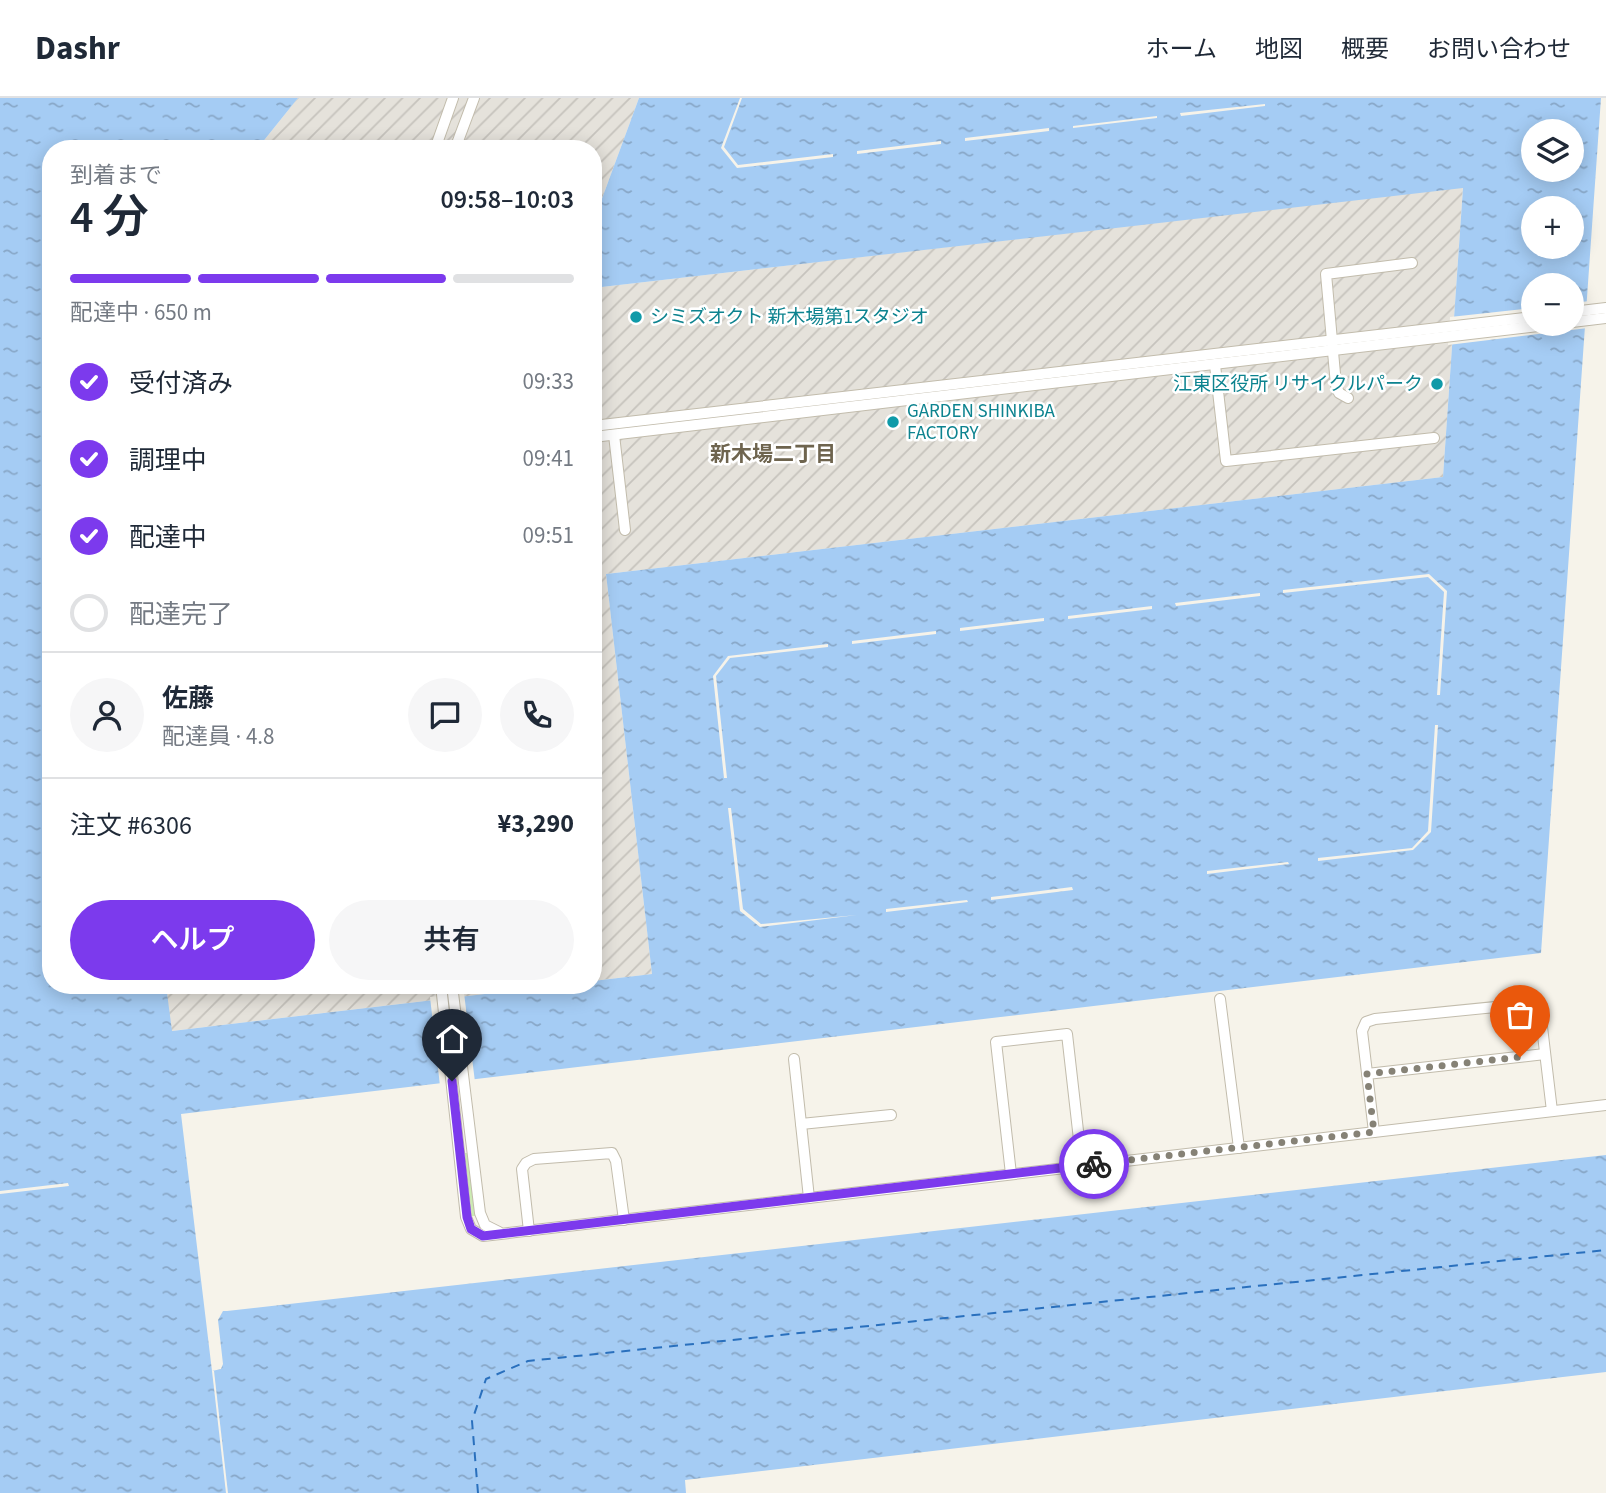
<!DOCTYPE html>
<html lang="ja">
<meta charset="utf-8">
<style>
body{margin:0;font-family:"Source Sans 3","Noto Sans JP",sans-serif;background:#f6f6f7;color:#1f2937;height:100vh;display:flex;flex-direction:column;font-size:26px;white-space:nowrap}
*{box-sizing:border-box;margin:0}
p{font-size:23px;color:#747a83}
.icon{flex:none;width:38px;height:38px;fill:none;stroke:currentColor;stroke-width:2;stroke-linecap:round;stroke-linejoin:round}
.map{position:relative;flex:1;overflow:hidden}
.drawer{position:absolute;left:42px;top:42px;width:560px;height:854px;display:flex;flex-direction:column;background:#fff;border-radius:28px;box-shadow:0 4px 18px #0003}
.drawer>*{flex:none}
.tools{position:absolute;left:1521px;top:21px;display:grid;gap:14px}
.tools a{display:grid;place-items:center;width:63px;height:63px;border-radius:50%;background:#fff;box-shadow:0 4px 18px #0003;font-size:35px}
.pin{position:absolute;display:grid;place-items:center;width:60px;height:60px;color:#fff;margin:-72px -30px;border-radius:50% 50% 50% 0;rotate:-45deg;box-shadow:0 0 7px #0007}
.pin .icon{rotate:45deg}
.courier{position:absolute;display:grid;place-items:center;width:70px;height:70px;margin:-35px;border:5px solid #7c3aed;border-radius:50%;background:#fff;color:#222;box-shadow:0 2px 9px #0007}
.overview em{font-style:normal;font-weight:600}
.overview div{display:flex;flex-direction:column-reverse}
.overview{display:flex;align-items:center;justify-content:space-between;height:119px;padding:0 28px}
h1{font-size:46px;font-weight:600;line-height:52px}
.bar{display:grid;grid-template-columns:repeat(4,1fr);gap:10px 7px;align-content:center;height:84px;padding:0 28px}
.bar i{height:9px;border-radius:5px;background:#e0e1e3}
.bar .current{background:#7c3aed}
.bar p{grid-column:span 4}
.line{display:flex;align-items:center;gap:18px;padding:0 28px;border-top:2px solid #e0e1e3}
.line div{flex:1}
.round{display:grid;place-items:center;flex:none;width:74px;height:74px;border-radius:37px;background:#f6f6f7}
ol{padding:0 28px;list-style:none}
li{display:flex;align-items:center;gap:21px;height:77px}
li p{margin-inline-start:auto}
li .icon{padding:7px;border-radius:50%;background:#7c3aed;color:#fff;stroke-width:4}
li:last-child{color:#747a83}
li i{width:38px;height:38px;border:4px solid #e0e1e3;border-radius:50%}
.cta{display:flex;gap:14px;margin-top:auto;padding:14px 28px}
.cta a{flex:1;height:80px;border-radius:42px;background:#7c3aed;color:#fff;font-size:28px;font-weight:600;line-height:80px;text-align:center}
.cta a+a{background:#f6f6f7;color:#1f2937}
header{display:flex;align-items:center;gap:42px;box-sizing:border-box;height:98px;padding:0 35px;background:#fff;border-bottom:2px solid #e0e1e3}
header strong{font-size:33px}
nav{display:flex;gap:38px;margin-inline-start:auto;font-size:24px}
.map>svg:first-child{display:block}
</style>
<header>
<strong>Dashr</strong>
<nav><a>ホーム</a><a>地図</a><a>概要</a><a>お問い合わせ</a></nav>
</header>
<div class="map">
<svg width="1606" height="1395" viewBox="0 0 1606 1395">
<defs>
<pattern id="industrial-furrows" width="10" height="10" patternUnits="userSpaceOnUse" patternTransform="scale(1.75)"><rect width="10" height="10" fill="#e5e2db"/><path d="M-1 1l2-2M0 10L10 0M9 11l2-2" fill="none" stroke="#c6c3bd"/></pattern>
<pattern id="water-ripples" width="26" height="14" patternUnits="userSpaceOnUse" patternTransform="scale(1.75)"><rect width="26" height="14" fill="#a5ccf4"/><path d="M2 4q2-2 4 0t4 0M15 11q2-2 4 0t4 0" fill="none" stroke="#88a7c7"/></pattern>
</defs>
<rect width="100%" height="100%" fill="#f6f3ea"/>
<g fill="url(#industrial-furrows)">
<polygon points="298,0 639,0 593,125 593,51 257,51"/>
<polygon points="1463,89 1443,379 606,476 652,876 593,883 593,190"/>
<polygon points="166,887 560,887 171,933"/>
</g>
<polygon fill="#cbebb2" points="465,1055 468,1055 475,1118 472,1118"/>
<path fill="url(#water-ripples)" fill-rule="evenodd" d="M0,0H298L257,51H51V887H166L172,933L560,887H593V883L652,876L606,476L1443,379L1463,90L593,190V125L639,0H1601L1541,855L181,1016L212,1273L221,1271L223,1266L218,1222L223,1213H227L1606,1057V1274L685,1382L686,1395H0ZM1533,33H1572V72H1533ZM1533,110H1572V149H1533ZM1533,187H1572V226H1533Z"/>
<g fill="#f6f3ea">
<polygon points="740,0 742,0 724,49 738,67 833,56 833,59 737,70 721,50"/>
<polygon points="1265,6 1265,8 1181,18 1180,15"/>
<polygon points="1157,18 1157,20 1073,30 1073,28"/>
<polygon points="1049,30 1049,33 965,43 965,40"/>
<polygon points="941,43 941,46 857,56 857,53"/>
<polygon points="1590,203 1588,230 1448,247 1450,219 1533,210 1533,226 1572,226 1572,205"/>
<polygon points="1429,476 1447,493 1440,597 1437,597 1444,494 1428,479 1283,495 1283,492"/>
<polygon points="1260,495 1260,498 1176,508 1175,505"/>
<polygon points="1152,508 1152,511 1068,521 1068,518"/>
<polygon points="1044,520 1044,523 960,533 960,530"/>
<polygon points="936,533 936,536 852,546 852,543"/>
<polygon points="828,546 828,549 730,560 716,578 727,680 724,680 713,578 728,558"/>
<polygon points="1435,627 1438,627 1431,734 1413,752 1318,763 1318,760 1412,750 1428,733"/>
<polygon points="728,710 731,710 743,811 761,826 857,817 760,829 740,813"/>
<polygon points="1288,764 1289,766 1207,776 1207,773"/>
<polygon points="1072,789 1073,792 991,802 991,799"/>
<polygon points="967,802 968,804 886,814 886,811"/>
<polygon points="464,895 475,984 440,988 430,899"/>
<polygon points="68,1085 69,1088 0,1096 0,1093"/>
<polygon points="212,1273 214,1273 228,1395 226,1395"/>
</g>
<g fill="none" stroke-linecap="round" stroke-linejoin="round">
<polyline stroke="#2a70bd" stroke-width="2" stroke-dasharray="9 7" stroke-linecap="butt" points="478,1395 472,1323 486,1281 528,1263 1606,1152"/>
<defs>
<g id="minor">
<polyline points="435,51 453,0"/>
<polyline points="455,51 474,0"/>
<polyline points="1572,214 1606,210"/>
<polyline points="1572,224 1606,220"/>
<polyline points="1215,267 1226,363 1434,340"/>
<polyline points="1348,300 1339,295 1336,287 1326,176 1412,165"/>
<polyline points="593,328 1533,219"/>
<polyline points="614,337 625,432"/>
<polyline points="593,339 1555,226"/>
<polyline points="441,887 466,1119 471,1131 483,1138 1606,1007"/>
<polyline points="452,887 480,1115 485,1127 499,1134"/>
<polyline points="1220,901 1239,1050"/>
<polyline points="794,961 809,1100"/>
<polyline points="1367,976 1545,956"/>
<polyline points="801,1026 891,1017"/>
<polyline points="1374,1034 1362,933 1366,924 1375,921 1535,905 1540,912 1552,1013"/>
<polyline points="1011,1076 996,944 1067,936 1082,1068"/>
<polyline points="529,1133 522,1071 526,1065 534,1061 612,1055 616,1063 624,1122"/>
</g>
</defs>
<use href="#minor" stroke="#c2bcac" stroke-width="12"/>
<use href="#minor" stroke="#fff" stroke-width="10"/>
</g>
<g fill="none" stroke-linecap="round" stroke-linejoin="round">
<polyline stroke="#868276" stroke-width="7" stroke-dasharray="0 12.6" points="1094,1066 1374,1034 1367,976 1520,959"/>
<polyline stroke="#7c3aed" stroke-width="9" points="452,983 467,1119 471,1131 483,1138 1094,1066"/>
</g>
<g fill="#0f9aa8" stroke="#fff" stroke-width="2.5">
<circle cx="636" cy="219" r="7"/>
<circle cx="1437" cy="286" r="7"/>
<circle cx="893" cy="324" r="7"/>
</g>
<g text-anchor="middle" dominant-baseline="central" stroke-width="5" stroke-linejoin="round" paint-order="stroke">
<g font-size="19" fill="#0d838f" stroke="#fff" text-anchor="start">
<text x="650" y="219">シミズオクト 新木場第1スタジオ</text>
<text x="1423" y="286" text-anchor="end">江東区役所 リサイクルパーク</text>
<text x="907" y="313">GARDEN SHINKIBA<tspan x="907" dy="22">FACTORY</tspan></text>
</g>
<g font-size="21" font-weight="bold" fill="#6e644e" stroke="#fff">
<text x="773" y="356">新木場二丁目</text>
</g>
</g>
</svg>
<div class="tools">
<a><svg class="icon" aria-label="layers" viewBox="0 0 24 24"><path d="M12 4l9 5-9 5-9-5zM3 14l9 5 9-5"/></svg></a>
<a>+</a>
<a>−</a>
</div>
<div class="pin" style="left:1520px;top:959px;background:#ea580c"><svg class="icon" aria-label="bag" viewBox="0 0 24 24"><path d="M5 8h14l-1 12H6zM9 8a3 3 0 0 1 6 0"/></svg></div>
<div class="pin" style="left:452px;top:983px;background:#1f2937"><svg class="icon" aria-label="home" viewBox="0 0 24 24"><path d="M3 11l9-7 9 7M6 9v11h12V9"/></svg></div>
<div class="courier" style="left:1094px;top:1066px"><svg class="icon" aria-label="bike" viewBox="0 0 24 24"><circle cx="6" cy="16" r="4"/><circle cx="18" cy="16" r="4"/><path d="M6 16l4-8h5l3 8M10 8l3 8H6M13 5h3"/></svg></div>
<section class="drawer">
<div class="overview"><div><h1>4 分</h1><p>到着まで</p></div><em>09:58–10:03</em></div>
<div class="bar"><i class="current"></i><i class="current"></i><i class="current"></i><i></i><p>配達中 · 650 m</p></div>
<ol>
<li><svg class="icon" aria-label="check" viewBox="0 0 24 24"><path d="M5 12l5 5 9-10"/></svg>受付済み<p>09:33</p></li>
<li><svg class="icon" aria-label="check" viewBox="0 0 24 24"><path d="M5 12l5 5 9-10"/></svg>調理中<p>09:41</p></li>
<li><svg class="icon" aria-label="check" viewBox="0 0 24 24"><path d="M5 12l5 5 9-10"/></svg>配達中<p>09:51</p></li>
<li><i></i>配達完了</li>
</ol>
<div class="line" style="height:126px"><a class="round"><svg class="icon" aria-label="person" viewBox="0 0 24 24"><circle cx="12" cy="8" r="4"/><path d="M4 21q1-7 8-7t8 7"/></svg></a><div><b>佐藤</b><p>配達員 · 4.8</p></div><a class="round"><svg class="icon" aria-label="chat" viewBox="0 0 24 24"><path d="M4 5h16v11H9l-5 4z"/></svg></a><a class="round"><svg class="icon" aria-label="phone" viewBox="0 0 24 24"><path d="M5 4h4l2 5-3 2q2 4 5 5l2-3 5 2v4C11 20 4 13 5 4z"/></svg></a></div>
<div class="line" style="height:91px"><div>注文 #6306</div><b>¥3,290</b></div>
<div class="cta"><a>ヘルプ</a><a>共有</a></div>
</section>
</div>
